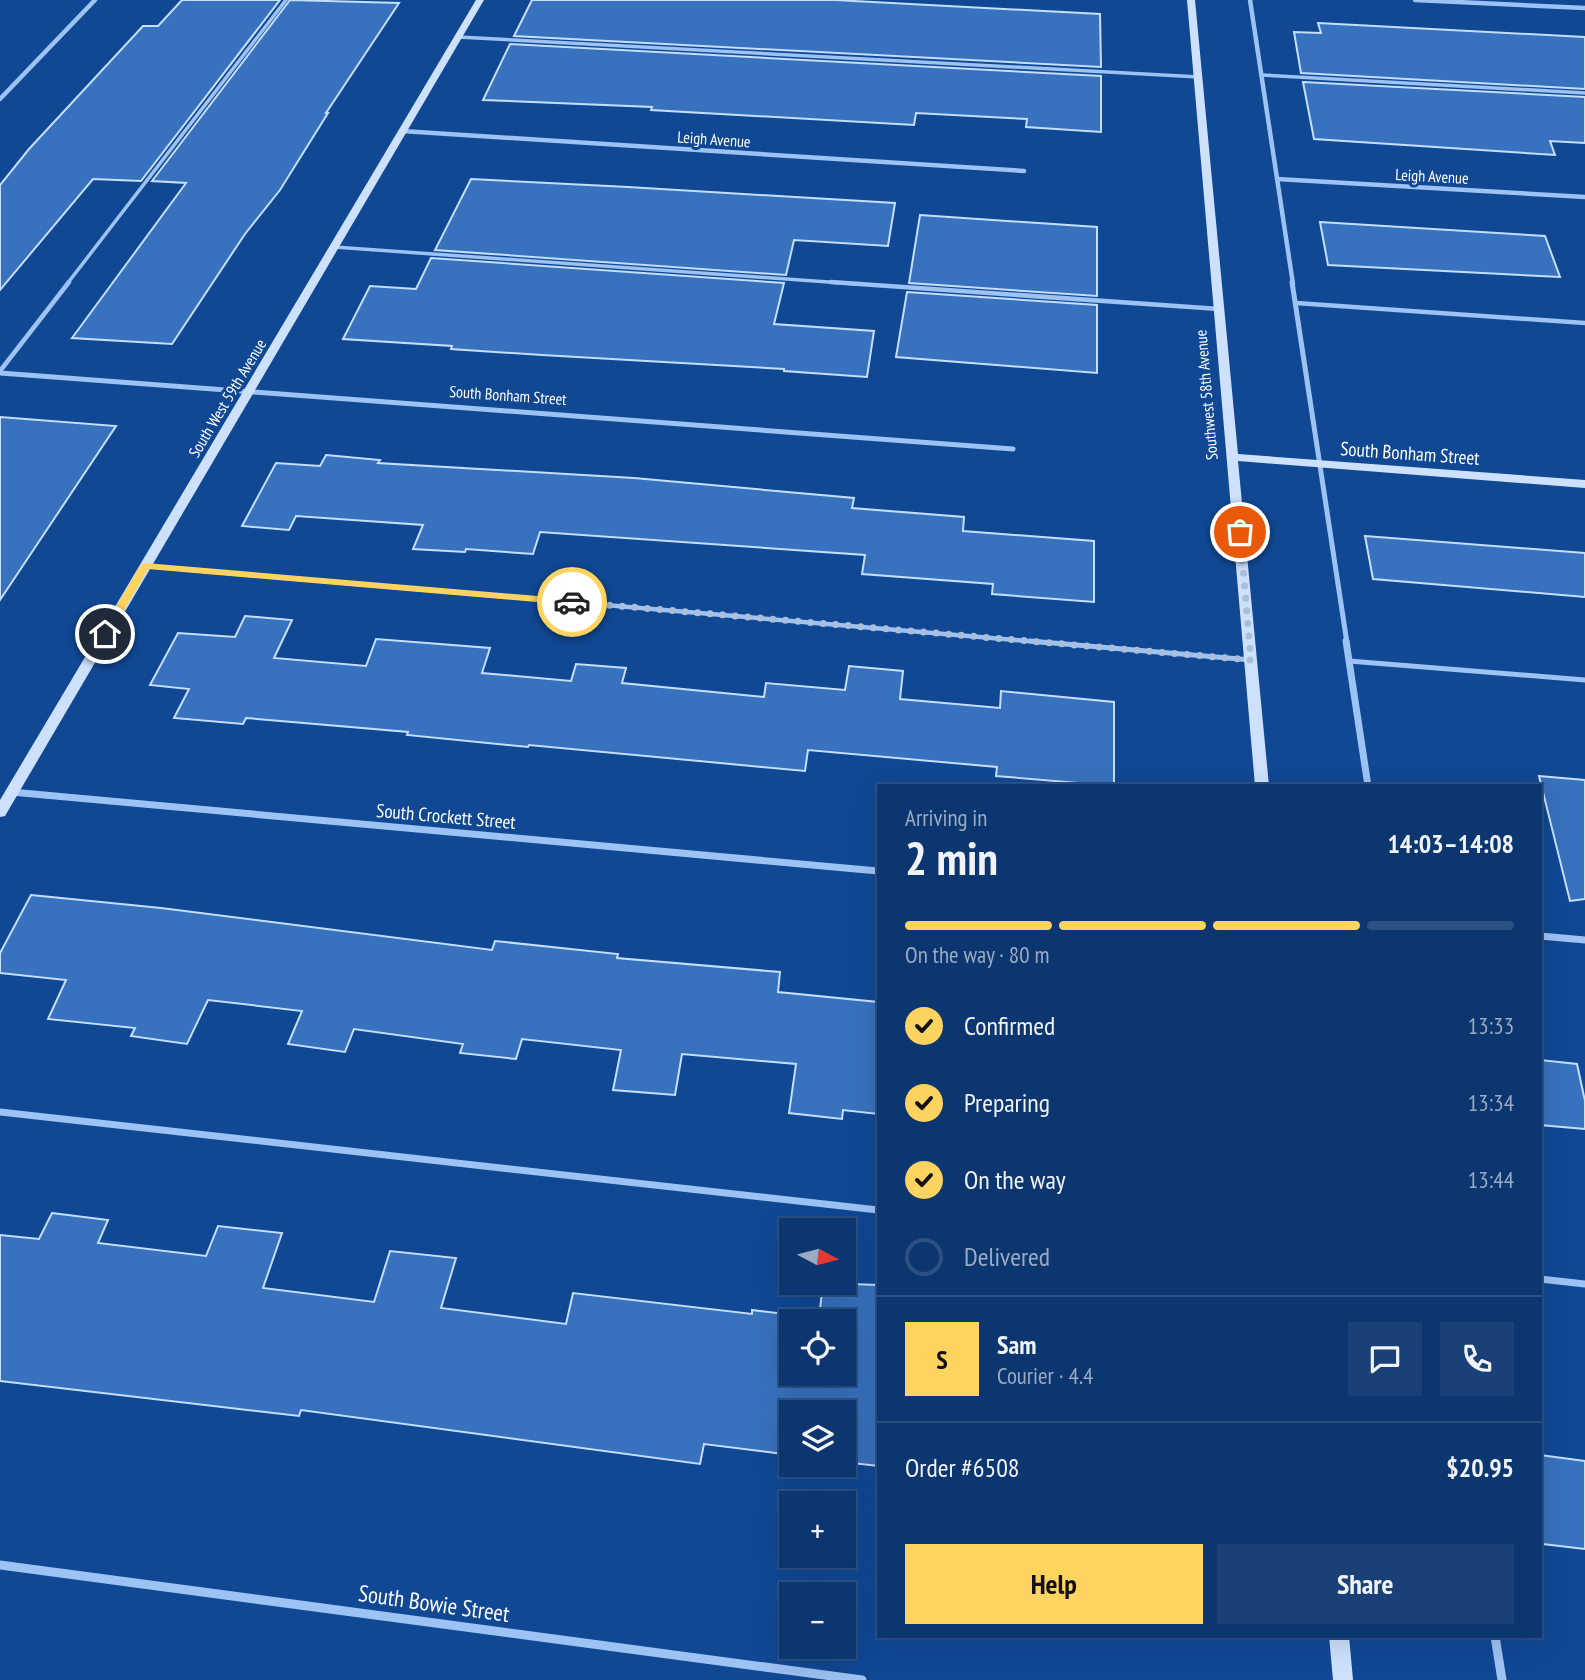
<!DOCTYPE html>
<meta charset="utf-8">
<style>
body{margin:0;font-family:"PT Sans Narrow",sans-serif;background:#1a4177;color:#f1f3f6;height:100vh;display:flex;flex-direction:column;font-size:26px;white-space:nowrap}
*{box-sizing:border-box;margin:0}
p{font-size:23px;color:#9aabc3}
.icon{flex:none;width:38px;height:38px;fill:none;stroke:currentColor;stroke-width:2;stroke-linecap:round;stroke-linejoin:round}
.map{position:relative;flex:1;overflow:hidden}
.drawer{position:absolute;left:877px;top:784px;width:665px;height:854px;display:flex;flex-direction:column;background:#0c366f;border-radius:0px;box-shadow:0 7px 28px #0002,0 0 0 2px #2c5082}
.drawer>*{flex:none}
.needle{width:46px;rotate:97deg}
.tools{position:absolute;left:779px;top:1218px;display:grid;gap:14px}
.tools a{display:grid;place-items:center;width:77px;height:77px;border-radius:0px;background:#0c366f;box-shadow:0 7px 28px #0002,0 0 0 2px #2c5082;font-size:35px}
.pin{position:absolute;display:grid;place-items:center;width:60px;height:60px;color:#fff;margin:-30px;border:4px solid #fff;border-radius:50%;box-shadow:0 2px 7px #0007}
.courier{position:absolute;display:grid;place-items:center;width:70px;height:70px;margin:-35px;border:5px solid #ffd360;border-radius:50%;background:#fff;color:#222;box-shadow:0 2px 9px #0007}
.headline em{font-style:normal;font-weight:600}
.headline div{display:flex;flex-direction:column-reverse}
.headline{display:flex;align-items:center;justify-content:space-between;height:119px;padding:0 28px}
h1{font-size:46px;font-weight:600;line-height:52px}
.bar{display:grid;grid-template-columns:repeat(4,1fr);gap:10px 7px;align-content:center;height:84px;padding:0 28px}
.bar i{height:9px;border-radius:5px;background:#2c5082}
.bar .current{background:#ffd360}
.bar p{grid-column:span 4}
.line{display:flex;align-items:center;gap:18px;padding:0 28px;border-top:2px solid #2c5082}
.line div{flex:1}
.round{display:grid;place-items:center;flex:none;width:74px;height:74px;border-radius:0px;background:#1a4177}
ol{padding:0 28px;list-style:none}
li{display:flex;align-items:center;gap:21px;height:77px}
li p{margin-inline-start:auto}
li .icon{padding:7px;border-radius:50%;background:#ffd360;color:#111;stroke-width:4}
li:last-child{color:#9aabc3}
li i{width:38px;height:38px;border:4px solid #2c5082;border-radius:50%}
.primary-button{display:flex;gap:14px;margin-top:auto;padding:14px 28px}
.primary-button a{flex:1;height:80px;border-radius:0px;background:#ffd360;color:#111;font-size:28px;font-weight:600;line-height:80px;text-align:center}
.primary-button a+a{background:#1a4177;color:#f1f3f6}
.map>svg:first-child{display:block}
</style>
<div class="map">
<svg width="1585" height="1680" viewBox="0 0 1585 1680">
<rect width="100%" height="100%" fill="#104894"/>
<g fill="#3871bd" stroke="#c5defe" stroke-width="2" fill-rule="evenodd">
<polygon points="182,0 280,0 141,181 93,179 0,290 0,185 29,149 143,26 158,26"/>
<polygon points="290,0 399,3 326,113 328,113 280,190 245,234 172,344 72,338 186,183 152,181"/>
<polygon points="532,0 835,0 1100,14 1101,67 514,36"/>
<polygon points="1318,23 1585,37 1585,89 1301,73 1294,32 1321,33"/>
<polygon points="510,44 1101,76 1101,132 1026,127 1027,119 916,113 914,125 651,110 652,107 483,100"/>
<polygon points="1303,82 1585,97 1585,143 1550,141 1555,155 1314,139"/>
<polygon points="471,179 628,187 895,203 888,246 794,240 786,275 435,250"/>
<polygon points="920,215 1097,227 1097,296 909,283"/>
<polygon points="1320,222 1545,236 1560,277 1328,265"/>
<polygon points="431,258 784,283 774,324 874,331 867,377 784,371 784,369 542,355 451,349 452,346 343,339 370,286 416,289"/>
<polygon points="907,292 1097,305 1097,373 896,357"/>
<polygon points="0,417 116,426 0,600"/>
<polygon points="326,455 380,460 378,463 634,478 854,498 852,508 964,517 963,531 1094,541 1094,602 992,594 993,584 862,574 865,555 540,532 533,554 466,549 465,552 413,549 423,525 296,516 289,530 242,526 276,463 320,466"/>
<polygon points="1365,536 1585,553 1585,597 1373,579"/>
<polygon points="245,616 292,620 274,658 366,666 376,639 490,648 482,673 571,681 576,664 626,668 622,683 764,697 766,683 845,690 849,666 903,671 900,699 1000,708 1001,691 1114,702 1114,786 996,776 997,767 808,750 805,771 529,745 528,747 407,735 408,732 246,718 243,724 174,718 189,689 150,685 178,633 235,637"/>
<polygon points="1539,776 1585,780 1585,899 1570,901"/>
<polygon points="31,895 161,908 492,950 495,941 618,954 617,958 780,972 778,992 878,1002 878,1114 843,1110 842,1119 789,1113 796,1064 682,1054 675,1095 613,1090 621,1050 522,1039 516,1059 460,1053 463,1044 354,1029 345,1052 288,1044 302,1011 208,1000 187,1044 131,1036 135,1028 48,1019 66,980 0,973 0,953"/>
<polygon points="1540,1060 1577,1064 1585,1101 1585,1129 1540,1125"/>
<path d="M52,1213L108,1220L98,1243L206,1256L218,1226L282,1233L263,1288L374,1302L390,1251L456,1258L441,1308L566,1324L573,1293L752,1314V1310L819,1318L823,1283L878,1285V1466L844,1462V1412H791V1455L704,1444L700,1464L301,1410L299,1416L0,1381V1235L39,1239ZM791,1321H844V1374H791Z"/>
<polygon points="1540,1455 1585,1461 1585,1549 1543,1544 1540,1525"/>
</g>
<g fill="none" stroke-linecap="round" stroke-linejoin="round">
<g stroke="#9dc3f4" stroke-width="3.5">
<polyline points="458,37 1199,77"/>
<polyline points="1261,75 1585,93"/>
<polyline points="334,247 856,284"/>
<polyline points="67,284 286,0"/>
</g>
<g stroke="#9dc3f4" stroke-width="4.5">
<polyline points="831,282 1219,309"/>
<polyline points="1296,303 1585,323"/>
<polyline points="0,371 69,282"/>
<polyline points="145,566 1051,643"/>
</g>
<g stroke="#9dc3f4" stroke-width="5">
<polyline points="1030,641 1251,660"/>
<polyline points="1349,661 1585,680"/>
</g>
<g stroke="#9dc3f4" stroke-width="7">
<polyline points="0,1112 878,1210"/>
<polyline points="1540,1279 1585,1284"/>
</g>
<g stroke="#9dc3f4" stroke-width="4.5">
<polyline points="1250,0 1293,284"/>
<polyline points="1415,0 1585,8"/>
<polyline points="0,99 95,0"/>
<polyline points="402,131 1024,171"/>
<polyline points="1277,179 1585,197"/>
</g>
<g stroke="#9dc3f4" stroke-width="5">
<polyline points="1292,282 1347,643"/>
<polyline points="0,373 1013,449"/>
</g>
<g stroke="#9dc3f4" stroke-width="7">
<polyline points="1346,641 1368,786"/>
<polyline points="11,792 878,871"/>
<polyline points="1540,936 1585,940"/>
</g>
<g stroke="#9dc3f4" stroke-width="9">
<polyline points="0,1565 862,1680"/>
<polyline points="1495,1636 1502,1680"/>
</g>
<g fill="#cde1fd" fill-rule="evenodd">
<polygon points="476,0 484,0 5,816 0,817 0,800"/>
<polygon points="1187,0 1195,0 1238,454 1585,480 1585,488 1238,461 1269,786 1255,786"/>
<polygon points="1329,1636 1349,1636 1353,1680 1333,1680"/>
</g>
</g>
<polygon fill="#ffd360" points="145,563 572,599 577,602 572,605 148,569 109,636 102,636 100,634 140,566"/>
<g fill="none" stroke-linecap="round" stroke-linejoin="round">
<polyline stroke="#abbfda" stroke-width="7" stroke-dasharray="0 12.6" points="572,602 1251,660 1240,532"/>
</g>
<g text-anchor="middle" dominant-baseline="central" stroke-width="6" stroke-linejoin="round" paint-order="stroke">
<g font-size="16" fill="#fff" stroke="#104894">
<text transform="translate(714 139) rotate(4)">Leigh Avenue</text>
<text transform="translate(1432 176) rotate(3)">Leigh Avenue</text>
<text transform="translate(508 395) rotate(4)">South Bonham Street</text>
<text transform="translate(1206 395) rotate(-95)">Southwest 58th Avenue</text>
<text transform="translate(227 398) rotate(-59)">South West 59th Avenue</text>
</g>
<g font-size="19" fill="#fff" stroke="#104894">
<text transform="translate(1410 453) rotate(4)">South Bonham Street</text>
<text transform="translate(446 816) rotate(5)">South Crockett Street</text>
</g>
<g font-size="23" fill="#fff" stroke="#104894">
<text transform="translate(434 1603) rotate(8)">South Bowie Street</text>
</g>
</g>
</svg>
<div class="tools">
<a><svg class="needle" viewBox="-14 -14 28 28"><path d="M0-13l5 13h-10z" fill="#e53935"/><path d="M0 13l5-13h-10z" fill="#9aabc3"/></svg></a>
<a><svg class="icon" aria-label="locate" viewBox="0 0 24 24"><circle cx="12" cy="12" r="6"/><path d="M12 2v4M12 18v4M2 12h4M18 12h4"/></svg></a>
<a><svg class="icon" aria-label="layers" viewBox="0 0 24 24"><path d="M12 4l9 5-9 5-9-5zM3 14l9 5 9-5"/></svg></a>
<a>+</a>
<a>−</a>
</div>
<div class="pin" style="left:1240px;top:532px;background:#ea580c"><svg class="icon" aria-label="bag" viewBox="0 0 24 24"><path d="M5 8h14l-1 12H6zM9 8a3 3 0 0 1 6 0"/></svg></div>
<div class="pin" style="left:105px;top:634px;background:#1f2937"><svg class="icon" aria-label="home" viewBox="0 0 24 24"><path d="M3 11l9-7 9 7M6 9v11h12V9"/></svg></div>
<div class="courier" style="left:572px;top:602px"><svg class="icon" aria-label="car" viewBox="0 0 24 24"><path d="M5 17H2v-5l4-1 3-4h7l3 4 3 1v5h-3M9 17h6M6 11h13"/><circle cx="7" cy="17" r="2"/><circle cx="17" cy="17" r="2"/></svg></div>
<section class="drawer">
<div class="headline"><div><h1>2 min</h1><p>Arriving in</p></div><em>14:03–14:08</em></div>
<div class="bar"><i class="current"></i><i class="current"></i><i class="current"></i><i></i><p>On the way · 80 m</p></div>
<ol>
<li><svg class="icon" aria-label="check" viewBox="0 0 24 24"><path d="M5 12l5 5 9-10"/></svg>Confirmed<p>13:33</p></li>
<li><svg class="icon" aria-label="check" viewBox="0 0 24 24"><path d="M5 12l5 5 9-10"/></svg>Preparing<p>13:34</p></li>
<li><svg class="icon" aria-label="check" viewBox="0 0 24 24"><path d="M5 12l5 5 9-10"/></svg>On the way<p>13:44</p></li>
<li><i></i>Delivered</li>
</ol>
<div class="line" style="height:126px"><b class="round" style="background:#ffd360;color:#111">S</b><div><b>Sam</b><p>Courier · 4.4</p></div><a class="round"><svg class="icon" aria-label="chat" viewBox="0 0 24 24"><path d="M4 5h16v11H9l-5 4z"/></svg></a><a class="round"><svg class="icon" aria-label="phone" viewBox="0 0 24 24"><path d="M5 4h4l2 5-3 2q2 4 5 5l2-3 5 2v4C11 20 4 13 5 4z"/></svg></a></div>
<div class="line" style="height:91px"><div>Order #6508</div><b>$20.95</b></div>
<div class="primary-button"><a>Help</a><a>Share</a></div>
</section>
</div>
